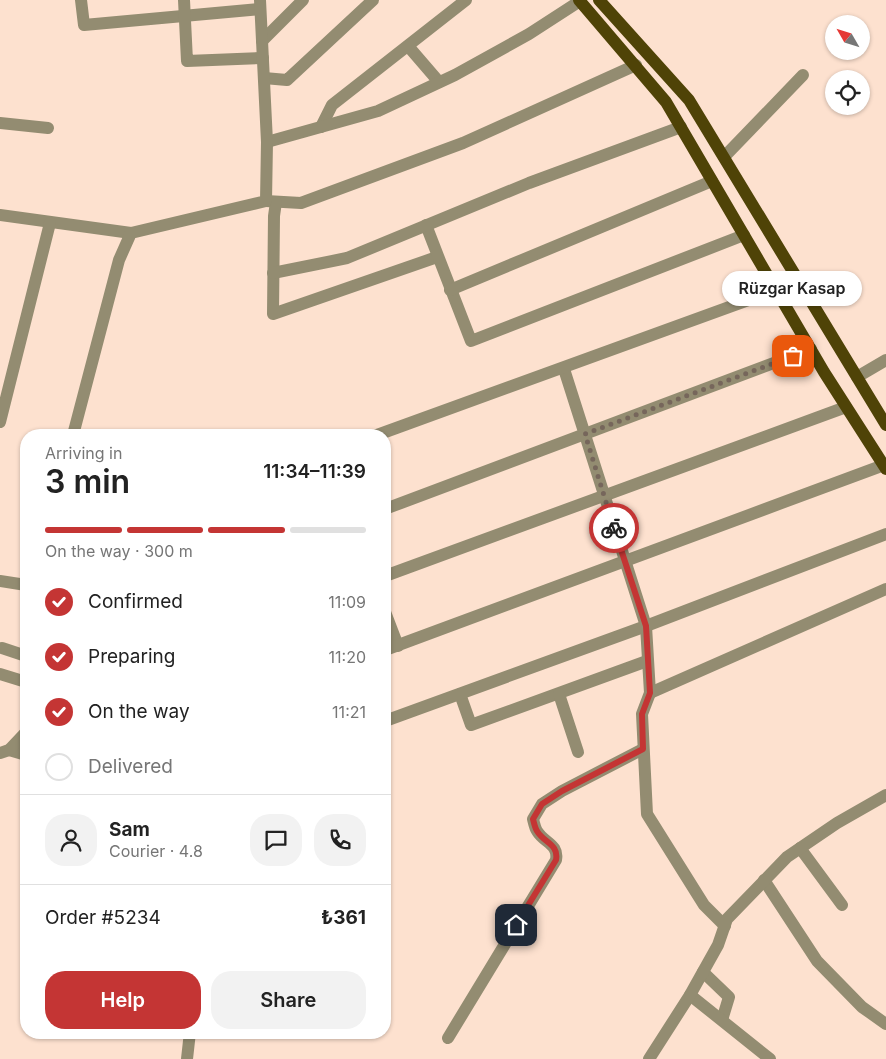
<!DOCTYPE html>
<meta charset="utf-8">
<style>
body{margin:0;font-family:Inter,sans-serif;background:#f2f2f2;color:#222;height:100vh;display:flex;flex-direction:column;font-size:19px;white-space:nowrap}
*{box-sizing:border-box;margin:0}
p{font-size:16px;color:#767676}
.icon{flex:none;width:28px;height:28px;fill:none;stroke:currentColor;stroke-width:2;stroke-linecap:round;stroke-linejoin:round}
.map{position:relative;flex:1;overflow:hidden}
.panel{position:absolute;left:20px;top:429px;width:371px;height:610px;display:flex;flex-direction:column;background:#fff;border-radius:20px;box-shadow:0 1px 4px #0004}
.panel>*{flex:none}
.needle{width:32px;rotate:309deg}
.fabs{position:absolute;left:825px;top:15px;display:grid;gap:10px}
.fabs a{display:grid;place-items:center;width:45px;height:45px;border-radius:50%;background:#fff;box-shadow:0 1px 4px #0004;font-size:25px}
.pin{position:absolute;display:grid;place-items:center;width:42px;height:42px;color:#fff;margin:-21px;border-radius:10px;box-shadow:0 2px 8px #0006}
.courier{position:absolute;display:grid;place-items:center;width:50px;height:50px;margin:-25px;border:4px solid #c43534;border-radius:50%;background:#fff;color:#222;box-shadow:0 1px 6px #0007}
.bubble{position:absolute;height:35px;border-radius:18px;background:#fff;box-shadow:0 1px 4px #0004;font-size:16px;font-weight:600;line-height:35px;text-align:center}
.head em{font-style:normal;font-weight:600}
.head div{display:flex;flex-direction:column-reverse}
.head{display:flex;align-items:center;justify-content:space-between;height:85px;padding:0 25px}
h1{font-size:32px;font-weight:600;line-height:38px}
.bar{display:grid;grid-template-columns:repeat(4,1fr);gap:8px 5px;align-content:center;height:60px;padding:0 25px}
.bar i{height:6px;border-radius:4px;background:#e0e0e0}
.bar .selected{background:#c43534}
.bar p{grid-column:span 4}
.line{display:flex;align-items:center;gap:12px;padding:0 25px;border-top:1px solid #e0e0e0}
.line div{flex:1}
.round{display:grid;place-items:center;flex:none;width:52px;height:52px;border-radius:20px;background:#f2f2f2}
ol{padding:0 25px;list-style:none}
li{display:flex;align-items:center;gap:15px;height:55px}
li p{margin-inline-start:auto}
li .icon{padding:5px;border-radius:50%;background:#c43534;color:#fff;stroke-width:4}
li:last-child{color:#767676}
li i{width:28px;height:28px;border:2px solid #e0e0e0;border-radius:50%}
.button{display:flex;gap:10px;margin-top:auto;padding:10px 25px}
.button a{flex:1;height:58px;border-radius:20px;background:#c43534;color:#fff;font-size:20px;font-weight:600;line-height:58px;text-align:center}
.button a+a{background:#f2f2f2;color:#222}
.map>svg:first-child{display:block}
</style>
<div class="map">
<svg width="886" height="1059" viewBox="0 0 886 1059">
<rect width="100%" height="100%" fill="#fde1cf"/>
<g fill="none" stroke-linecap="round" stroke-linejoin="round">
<g stroke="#938c71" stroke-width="12">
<polyline points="81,0 84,25 260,9"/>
<polyline points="184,0 187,61 263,58"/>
<polyline points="262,41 303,0"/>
<polyline points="408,46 439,82"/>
<polyline points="264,78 287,80 373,0"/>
<polyline points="0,123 48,128"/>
<polyline points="321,127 332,105 466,0"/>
<polyline points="267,142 378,111 455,75 529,34 580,1"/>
<polyline points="724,157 803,75"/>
<polyline points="266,201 301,203 463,143 636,65"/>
<polyline points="276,202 274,216 273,314 437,257"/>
<polyline points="0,215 131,233"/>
<polyline points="426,225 471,341 744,235"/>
<polyline points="273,273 347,258 529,183 681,127"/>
<polyline points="450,290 712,181"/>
<polyline points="564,369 646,626 650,693 642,714 647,814 704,905 725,926"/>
<polyline points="857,377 886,360"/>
<polyline points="0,422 50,223"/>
<polyline points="73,435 119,260 131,233 266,201 267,142 260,0"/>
<polyline points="377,435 776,290"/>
<polyline points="385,509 811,349"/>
<polyline points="385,576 846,407"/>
<polyline points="0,581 26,585"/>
<polyline points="385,612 398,646"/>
<polyline points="2,648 26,656"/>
<polyline points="385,650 884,465"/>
<polyline points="0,674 26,682"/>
<polyline points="650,693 886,589"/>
<polyline points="460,694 471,725 647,661"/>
<polyline points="559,694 578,752"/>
<polyline points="385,721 646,626 886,534"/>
<polyline points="9,750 26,755"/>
<polyline points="0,753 9,750 26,732"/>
<polyline points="800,848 842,905"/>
<polyline points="764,880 817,961 862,1007 886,1024"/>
<polyline points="703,972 729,997 722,1020"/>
<polyline points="690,995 770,1059"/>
<path d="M448,1038L556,860C559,844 544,843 537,831C535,828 534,823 533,819L542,804L562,791L643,749"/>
<polyline points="187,1059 190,1032"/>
<polyline points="649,1059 690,995 718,945 727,919 787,857 837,823 886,795"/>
</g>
<g stroke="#4f4307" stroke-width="12">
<polyline points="579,0 666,102 824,372 886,469"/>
<polyline points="599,0 689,100 886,425"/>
</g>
</g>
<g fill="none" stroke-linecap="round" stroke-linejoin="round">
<polyline stroke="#76665b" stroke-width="5" stroke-dasharray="0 9" points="614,528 585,434 793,356"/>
<path stroke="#c43534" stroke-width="6" d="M516,925L556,860C559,844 544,843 537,831C535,828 534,823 533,819L542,804L562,791L643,749L642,714L650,693L646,626L614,528"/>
</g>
</svg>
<div class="fabs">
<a><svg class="needle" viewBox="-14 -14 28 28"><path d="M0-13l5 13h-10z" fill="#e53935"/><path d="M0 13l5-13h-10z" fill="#767676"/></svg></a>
<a><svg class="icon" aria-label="locate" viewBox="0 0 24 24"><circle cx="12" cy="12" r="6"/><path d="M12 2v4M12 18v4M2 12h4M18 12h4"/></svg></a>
</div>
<div class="pin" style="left:793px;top:356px;background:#ea580c"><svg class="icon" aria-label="bag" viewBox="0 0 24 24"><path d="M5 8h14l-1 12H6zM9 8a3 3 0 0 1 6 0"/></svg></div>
<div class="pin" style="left:516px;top:925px;background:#1f2937"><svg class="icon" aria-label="home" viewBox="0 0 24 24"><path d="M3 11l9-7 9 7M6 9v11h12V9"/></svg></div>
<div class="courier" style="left:614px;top:528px"><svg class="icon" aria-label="bike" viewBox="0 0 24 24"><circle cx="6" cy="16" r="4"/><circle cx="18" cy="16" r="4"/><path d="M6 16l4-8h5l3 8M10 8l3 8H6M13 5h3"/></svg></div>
<div class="bubble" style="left:722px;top:271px;width:140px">Rüzgar Kasap</div>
<section class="panel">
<div class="head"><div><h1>3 min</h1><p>Arriving in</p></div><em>11:34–11:39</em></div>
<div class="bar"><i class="selected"></i><i class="selected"></i><i class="selected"></i><i></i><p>On the way · 300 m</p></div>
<ol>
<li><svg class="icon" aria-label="check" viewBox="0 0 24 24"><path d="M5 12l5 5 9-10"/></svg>Confirmed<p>11:09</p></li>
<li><svg class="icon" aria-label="check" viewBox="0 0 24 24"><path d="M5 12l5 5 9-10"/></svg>Preparing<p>11:20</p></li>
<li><svg class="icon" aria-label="check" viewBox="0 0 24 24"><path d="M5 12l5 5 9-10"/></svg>On the way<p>11:21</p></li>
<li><i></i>Delivered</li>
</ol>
<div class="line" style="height:90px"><a class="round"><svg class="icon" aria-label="person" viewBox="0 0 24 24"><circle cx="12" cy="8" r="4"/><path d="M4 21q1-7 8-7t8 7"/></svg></a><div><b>Sam</b><p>Courier · 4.8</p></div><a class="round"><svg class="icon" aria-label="chat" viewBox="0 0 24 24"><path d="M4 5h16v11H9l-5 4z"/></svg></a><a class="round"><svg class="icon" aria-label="phone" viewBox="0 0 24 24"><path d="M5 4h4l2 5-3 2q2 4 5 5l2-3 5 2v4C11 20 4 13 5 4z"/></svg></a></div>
<div class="line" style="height:65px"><div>Order #5234</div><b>₺361</b></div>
<div class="button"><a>Help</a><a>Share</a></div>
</section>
</div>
